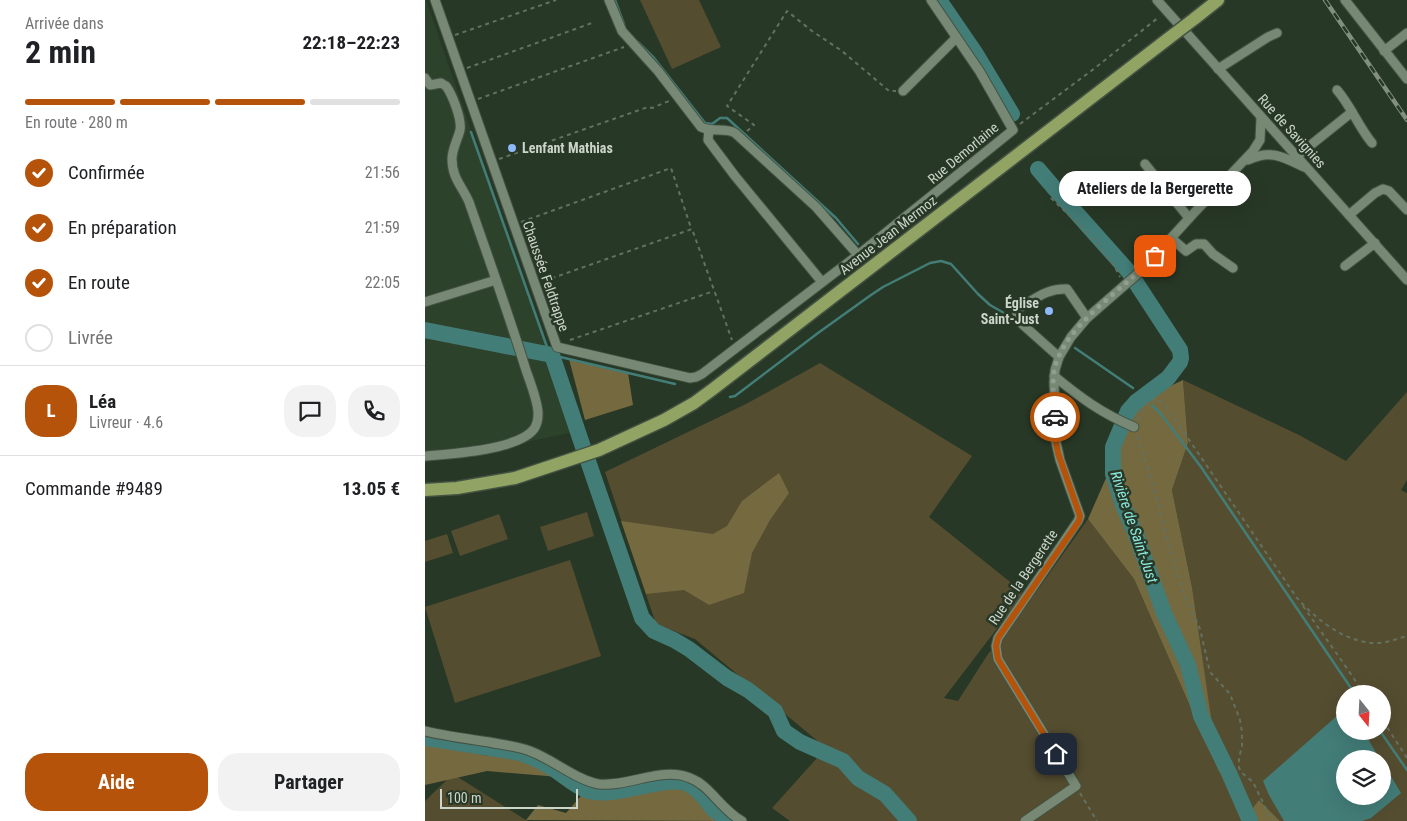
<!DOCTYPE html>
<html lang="fr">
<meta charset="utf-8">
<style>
body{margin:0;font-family:"Roboto Condensed",sans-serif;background:#f2f2f2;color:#202124;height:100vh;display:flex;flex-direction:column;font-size:19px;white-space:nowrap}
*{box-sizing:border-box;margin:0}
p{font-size:16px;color:#757577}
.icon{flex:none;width:28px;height:28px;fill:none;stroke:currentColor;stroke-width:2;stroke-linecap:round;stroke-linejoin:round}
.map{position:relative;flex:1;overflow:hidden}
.details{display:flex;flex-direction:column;background:#fff;width:425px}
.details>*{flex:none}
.needle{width:32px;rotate:162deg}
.buttons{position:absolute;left:911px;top:685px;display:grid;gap:10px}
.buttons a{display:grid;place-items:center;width:55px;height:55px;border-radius:50%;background:#fff;box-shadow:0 5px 20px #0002;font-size:25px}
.scale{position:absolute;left:15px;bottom:12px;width:138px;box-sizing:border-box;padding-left:5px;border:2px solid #cbd5ca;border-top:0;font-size:14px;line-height:18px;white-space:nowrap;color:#cbd5ca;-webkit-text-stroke:4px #283826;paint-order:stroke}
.pin{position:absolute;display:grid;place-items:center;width:42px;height:42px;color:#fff;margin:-21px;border-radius:10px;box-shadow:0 2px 8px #0006}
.courier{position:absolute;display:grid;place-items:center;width:50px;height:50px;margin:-25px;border:4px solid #b45309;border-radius:50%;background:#fff;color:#222;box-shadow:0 1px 6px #0007}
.bubble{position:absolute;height:35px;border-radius:18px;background:#fff;box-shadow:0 5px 20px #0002;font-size:16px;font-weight:700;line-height:35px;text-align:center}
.overview em{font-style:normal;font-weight:700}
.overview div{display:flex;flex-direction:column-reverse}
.overview{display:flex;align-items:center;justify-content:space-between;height:85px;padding:0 25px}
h1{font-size:32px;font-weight:700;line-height:38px}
.bar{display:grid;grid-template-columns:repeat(4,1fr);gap:8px 5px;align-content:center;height:60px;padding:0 25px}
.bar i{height:6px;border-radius:4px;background:#e0e0e0}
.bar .active{background:#b45309}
.bar p{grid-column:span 4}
.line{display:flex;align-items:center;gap:12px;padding:0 25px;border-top:1px solid #e0e0e0}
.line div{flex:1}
.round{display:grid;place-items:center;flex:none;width:52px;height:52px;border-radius:20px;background:#f2f2f2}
ol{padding:0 25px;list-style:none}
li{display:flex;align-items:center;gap:15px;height:55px}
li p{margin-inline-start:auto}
li .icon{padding:5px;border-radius:50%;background:#b45309;color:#fff;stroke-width:4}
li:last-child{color:#757577}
li i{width:28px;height:28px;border:2px solid #e0e0e0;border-radius:50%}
.cta{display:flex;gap:10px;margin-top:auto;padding:10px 25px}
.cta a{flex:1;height:58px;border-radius:20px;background:#b45309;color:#fff;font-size:20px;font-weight:700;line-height:58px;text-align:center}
.cta a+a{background:#f2f2f2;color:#202124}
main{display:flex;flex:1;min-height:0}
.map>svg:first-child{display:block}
</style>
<main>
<section class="details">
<div class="overview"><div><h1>2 min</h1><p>Arrivée dans</p></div><em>22:18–22:23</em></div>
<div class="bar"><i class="active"></i><i class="active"></i><i class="active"></i><i></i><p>En route · 280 m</p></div>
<ol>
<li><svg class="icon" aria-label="check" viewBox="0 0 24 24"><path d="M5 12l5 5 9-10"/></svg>Confirmée<p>21:56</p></li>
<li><svg class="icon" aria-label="check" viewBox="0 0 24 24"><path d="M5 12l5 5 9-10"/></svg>En préparation<p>21:59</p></li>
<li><svg class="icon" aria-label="check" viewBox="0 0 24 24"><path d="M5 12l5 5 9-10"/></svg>En route<p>22:05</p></li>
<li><i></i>Livrée</li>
</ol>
<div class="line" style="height:90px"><b class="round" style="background:#b45309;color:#fff">L</b><div><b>Léa</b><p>Livreur · 4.6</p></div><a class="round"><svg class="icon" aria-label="chat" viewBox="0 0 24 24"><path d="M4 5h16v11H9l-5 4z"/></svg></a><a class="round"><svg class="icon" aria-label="phone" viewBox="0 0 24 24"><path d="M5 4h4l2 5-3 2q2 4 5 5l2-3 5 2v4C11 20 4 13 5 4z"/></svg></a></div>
<div class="line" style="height:65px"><div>Commande #9489</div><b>13.05 €</b></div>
<div class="cta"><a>Aide</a><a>Partager</a></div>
</section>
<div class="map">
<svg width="982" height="821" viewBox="0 0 982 821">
<rect width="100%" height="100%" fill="#283826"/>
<polygon fill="#2d422b" points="0,0 1,0 150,432 0,462"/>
<g fill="#554d30" fill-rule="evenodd">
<polygon points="215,0 274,0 296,47 247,69"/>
<path d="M395,363L547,456L504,517L599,593L519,698L533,701L563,654L579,637L663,519L709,579L793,770L767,587L747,490L763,443L758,380L874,435L921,461L982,392V480L976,490L982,493V821H855L834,800L821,821H491L459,788L484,821H365L347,808L401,748L270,639L231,624L180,472L321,404ZM920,694H958V731H920ZM920,759H958V796H920Z"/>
<polygon points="162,512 169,536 123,551 115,527"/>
<polygon points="74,514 83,539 35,556 26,531"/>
<polygon points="22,534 28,553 0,562 0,541"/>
<polygon points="145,560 176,656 30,703 0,607"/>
<polygon points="28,774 101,820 103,821 0,821 0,801"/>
</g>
<g fill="#756940">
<polygon points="144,359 203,373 208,405 160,420"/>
<polygon points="758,380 763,443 747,490 767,587 794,772 709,579 663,519 710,412 724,396"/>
<polygon points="354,473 364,493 345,520 327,553 319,593 284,605 259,590 221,594 196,521 288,534 302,526 317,501"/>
<polygon points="0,741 58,755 104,759 134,777 62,771 0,785"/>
<polygon points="248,777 266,782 312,821 101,820 113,805 141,813 162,789 200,787"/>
<polygon points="834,800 855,821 818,821"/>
</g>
<polygon fill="#437d78" points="913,715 920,716 920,731 938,731 955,759 920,759 920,796 958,796 958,763 976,793 946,818 937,821 859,821 844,795 838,781"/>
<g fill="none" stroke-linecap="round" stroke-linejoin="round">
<g stroke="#437d78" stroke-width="2.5">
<polyline points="190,0 199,24"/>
<polyline points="213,42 229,58 280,123 287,124 295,118 302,118 411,218 433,244"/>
<polyline points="46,132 122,347 127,355 250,384"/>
<polyline points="650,348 708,388"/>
<polyline points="305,397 310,396 393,333 446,295 458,287 505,263 516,261 526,264 553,294 565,305 579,313"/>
<polyline points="727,405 736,414 776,467 930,694"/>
<polyline points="955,731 982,770"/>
</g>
<g stroke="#437d78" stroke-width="16">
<polyline points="514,0 551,54 587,114"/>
<polyline points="613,169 630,189 704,272 755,350 756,358 755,362 743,378 711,402 703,411 688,447 688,474 698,505 711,535 739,613 763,665 776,716 804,773 825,821"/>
<polyline points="0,330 127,355 159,450"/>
<polyline points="163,461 217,618 229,631 249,640 264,649 302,678 323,690 350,711 359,731 375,742 418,761 433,778 460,794 484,821"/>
<path d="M0,738L90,752C103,755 114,760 125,767C138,774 150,787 164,791C194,799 245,772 265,785C276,791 281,801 289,810C294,814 300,817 305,821"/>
</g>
<defs>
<g id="minor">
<polyline points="10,0 132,347 265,378 271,377 277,374 433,255 588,130 555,72 506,0"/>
<path d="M184,0L197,31L233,71L276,127C287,133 300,127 310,133L391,207L433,255"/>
<polyline points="732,0 982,280"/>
<polyline points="920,0 982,79"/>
<polyline points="959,51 982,33"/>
<polyline points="793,69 843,37 852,33"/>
<path d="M0,78L5,85L16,83L21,86C27,94 37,119 35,130C33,139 27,149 27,159C27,178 37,186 44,202C63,257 83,312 100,367C104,380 114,403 113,415C113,420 111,426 109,429C93,450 26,454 0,456"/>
<path d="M912,90C926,106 933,126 947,143"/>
<polyline points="478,91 531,38"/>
<polyline points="284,130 283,140 310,176 397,282"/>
<polyline points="872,156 927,112"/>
<path d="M823,160C846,149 858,157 879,167"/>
<polyline points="720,164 764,218"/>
<polyline points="924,215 950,193 958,189 964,191 982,210"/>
<polyline points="746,238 761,251 771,244 779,244 788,254 808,268"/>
<polyline points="920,266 950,243"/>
<polyline points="0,302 71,280"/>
<path d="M634,357L597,324L592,313L594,308C610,299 622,288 642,289L662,318"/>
<path d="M629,376C656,398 676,413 709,427"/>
<path d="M0,731C21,736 43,739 64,742C78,745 92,746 105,751C127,759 153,781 174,784C204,787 237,766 265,778C285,785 296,810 317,821"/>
<polyline points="600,821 651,786 573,659 571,646 573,638 653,521 655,516 635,460 631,442 629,382 630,370 634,357 646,337 662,318 717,270 768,214 828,151 835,140 836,118"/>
</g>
<g id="major">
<polyline points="769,19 793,0"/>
<polyline points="0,490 32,488 90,478 174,450 239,420 269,403 288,389 744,38"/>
</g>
</defs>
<use href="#minor" stroke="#445243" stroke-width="11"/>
<use href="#major" stroke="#445243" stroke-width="15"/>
<g stroke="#637161" stroke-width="2" stroke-dasharray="4 4" stroke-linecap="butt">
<polyline points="30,35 131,0"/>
<polyline points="42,68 167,23"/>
<polyline points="53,99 199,47"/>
<polyline points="595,124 670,68 734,17"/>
<polyline points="322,131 329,125 302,106 362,11 387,31 417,51 464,91 471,91"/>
<polyline points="74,159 223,107 227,108 244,101"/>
<path d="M626,198C650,222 680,245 695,277"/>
<polyline points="96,222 246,168 266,228"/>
<polyline points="119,281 267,229 307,340"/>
<polyline points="145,340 289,291"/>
<path d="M713,420C719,406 725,391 741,406L872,598C891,619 918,641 948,643C959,644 971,639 982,636"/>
<polyline points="712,436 732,498 744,547 759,594 775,629 785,672 805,694 815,720 817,732 817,746 814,758 814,768 817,773 828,782 847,821"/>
<path d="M878,606C898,635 920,664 939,694"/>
<polyline points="958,721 982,758"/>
<polyline points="655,793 672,821"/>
<polyline points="287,821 293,813"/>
</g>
<use href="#minor" stroke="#778975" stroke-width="9"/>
<use href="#major" stroke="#92a463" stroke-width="12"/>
<defs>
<polyline id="rail" points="900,0 982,120"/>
</defs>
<use href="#rail" stroke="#818e80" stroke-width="4.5"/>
<use href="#rail" stroke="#283826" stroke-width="2.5" stroke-dasharray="8" stroke-linecap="butt"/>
<defs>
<polyline id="major-bridge" points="744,38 769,19"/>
</defs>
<use href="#major-bridge" stroke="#445243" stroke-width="15" stroke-linecap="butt"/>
<use href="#major-bridge" stroke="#92a463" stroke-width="12"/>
</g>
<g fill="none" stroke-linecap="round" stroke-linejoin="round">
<path stroke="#929e91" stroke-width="5" stroke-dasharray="0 9" d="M630,417C629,402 627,386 629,371C638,325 700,289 730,256"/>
<polyline stroke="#b45309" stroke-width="6" points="630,417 631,442 633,453 655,516 654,521 573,638 571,646 573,659 631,754"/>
</g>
<g fill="#8eb9fc" stroke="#283826" stroke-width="2">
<circle cx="87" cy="148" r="5"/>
<circle cx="624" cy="311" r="5"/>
</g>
<g text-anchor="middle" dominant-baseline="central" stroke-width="5" stroke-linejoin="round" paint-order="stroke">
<g font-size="14" fill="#cbd5ca" stroke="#283826">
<text transform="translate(867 131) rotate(48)">Rue de Savignies</text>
<text transform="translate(538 153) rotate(-40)">Rue Demorlaine</text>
<text transform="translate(463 235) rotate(-38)">Avenue Jean Mermoz</text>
<text transform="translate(121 276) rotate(71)">Chaussée Feldtrappe</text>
<text transform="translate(598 577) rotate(-56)">Rue de la Bergerette</text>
</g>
<g font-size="14" font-weight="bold" fill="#cbd5ca" stroke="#283826" text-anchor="start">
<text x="97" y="148">Lenfant Mathias</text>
<text x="614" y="303" text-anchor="end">Église<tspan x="614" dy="16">Saint-Just</tspan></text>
</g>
<g font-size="15" font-style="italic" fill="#8ae9e1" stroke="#283826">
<text transform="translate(709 527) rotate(71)">Rivière de Saint-Just</text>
</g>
</g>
</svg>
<div class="buttons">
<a><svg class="needle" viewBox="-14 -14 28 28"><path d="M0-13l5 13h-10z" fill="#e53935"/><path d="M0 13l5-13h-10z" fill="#757577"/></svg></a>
<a><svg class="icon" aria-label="layers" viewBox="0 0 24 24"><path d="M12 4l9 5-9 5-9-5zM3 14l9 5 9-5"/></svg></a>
</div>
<div class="scale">100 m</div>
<div class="pin" style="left:730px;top:256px;background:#ea580c"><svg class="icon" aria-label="bag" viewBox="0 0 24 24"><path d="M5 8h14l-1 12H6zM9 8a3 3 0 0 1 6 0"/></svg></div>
<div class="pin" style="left:631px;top:754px;background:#1f2937"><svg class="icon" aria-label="home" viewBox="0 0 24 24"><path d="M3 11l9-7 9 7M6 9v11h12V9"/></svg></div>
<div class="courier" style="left:630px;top:417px"><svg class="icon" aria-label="car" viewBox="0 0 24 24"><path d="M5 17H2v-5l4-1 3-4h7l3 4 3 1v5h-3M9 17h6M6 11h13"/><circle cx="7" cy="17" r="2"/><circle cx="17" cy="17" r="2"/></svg></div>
<div class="bubble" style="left:634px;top:171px;width:192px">Ateliers de la Bergerette</div>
</div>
</main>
